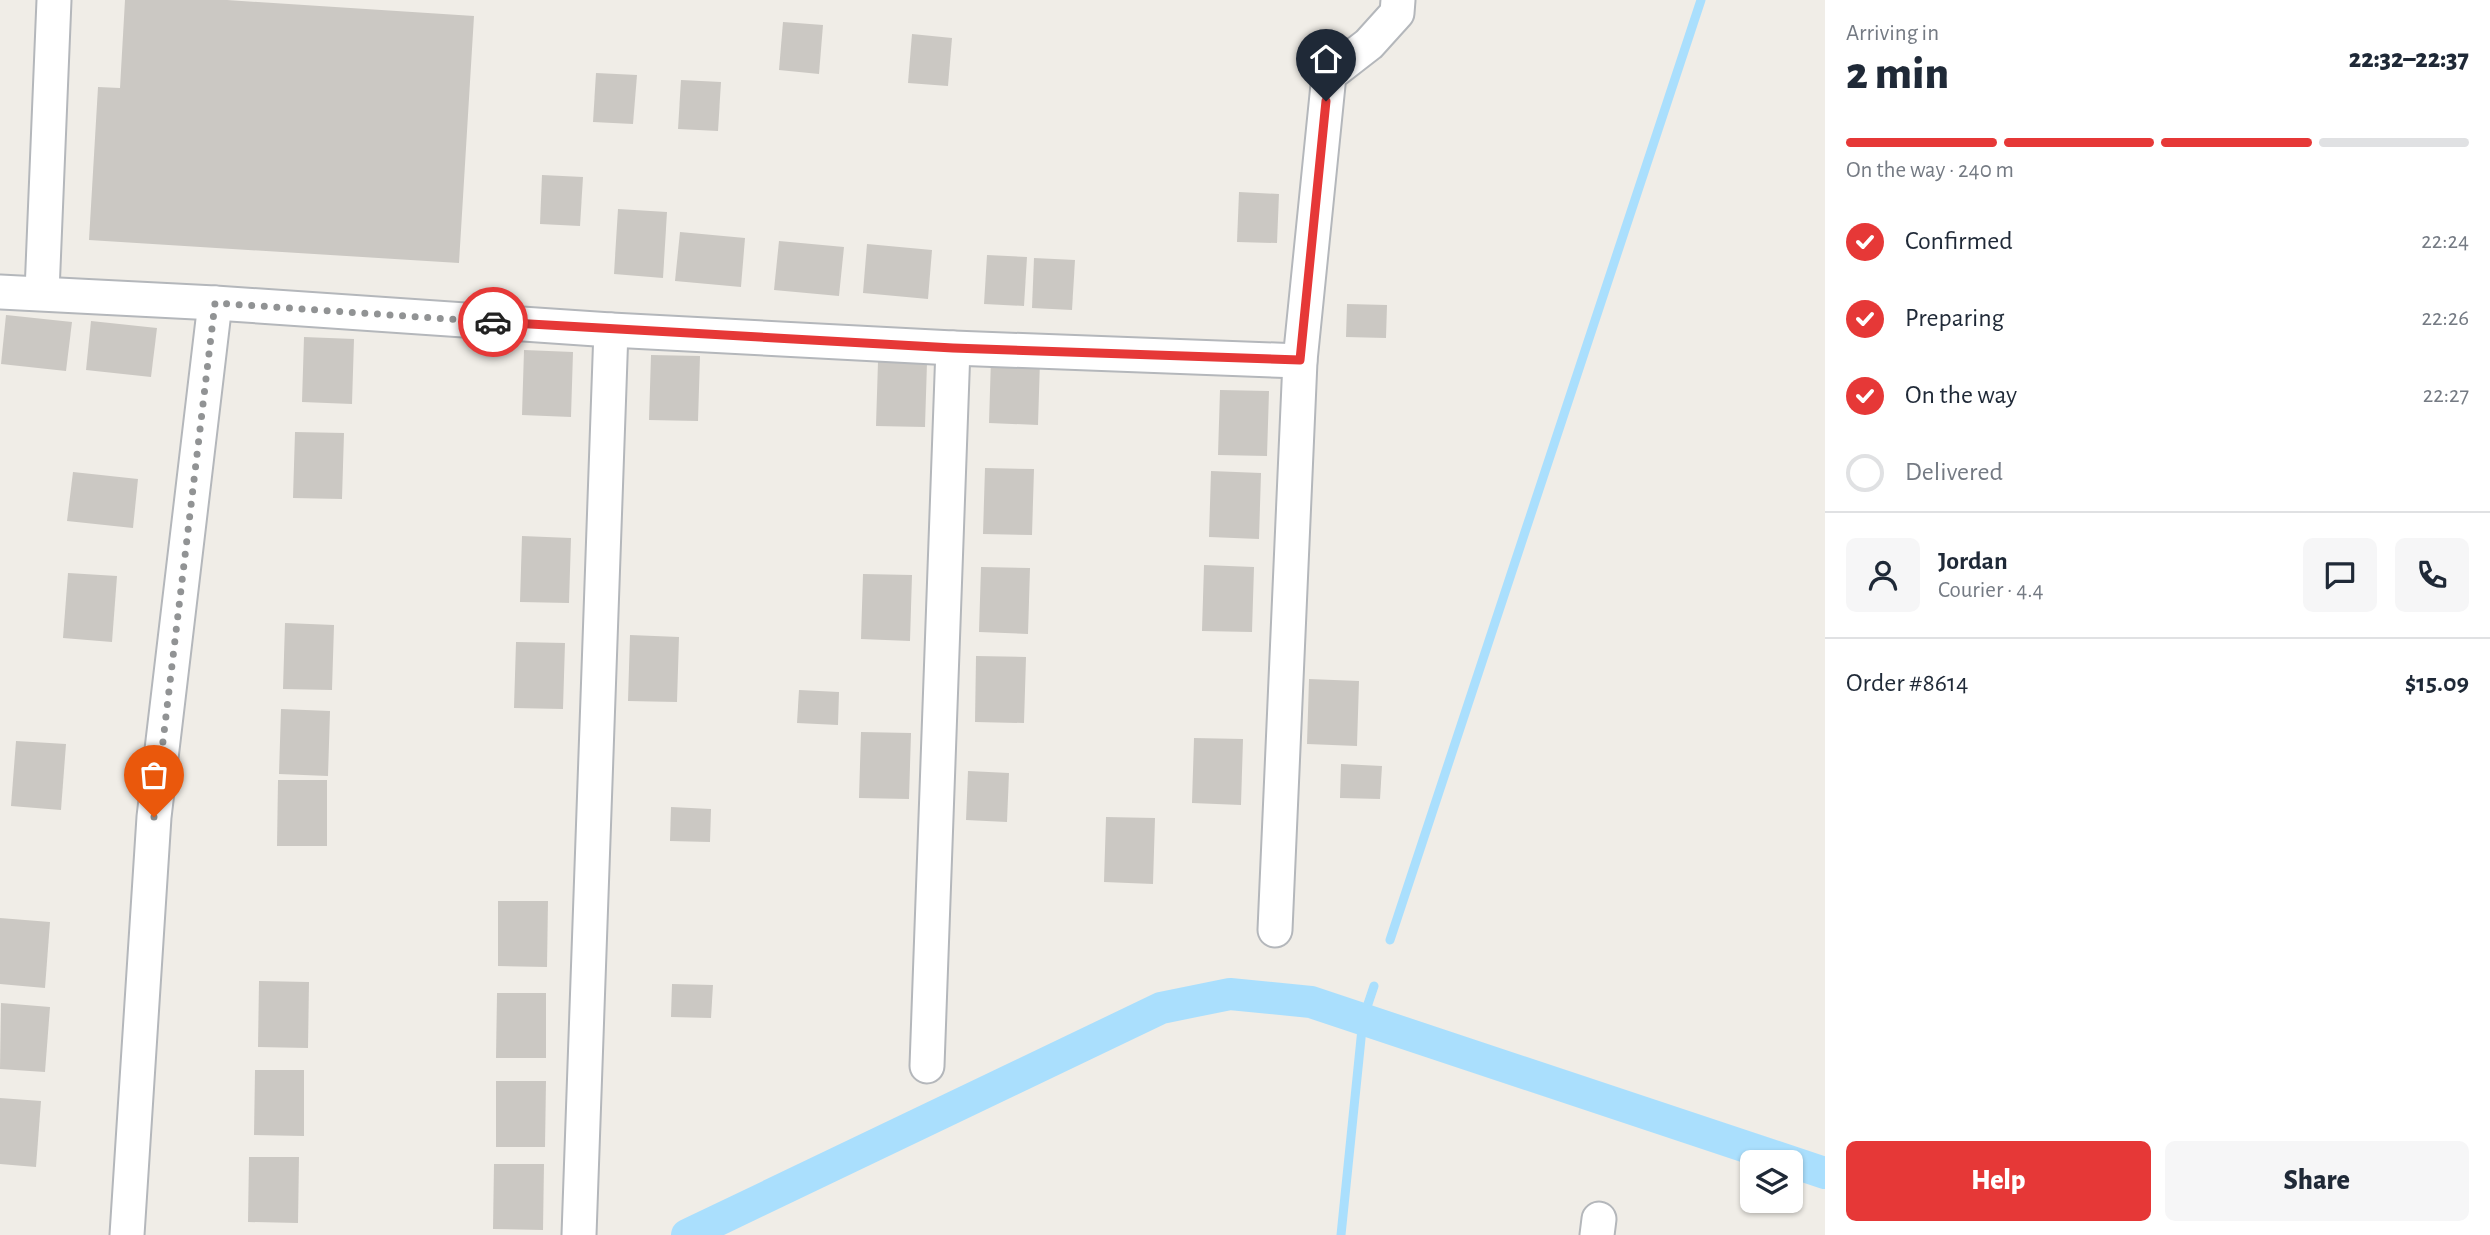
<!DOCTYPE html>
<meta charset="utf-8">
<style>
body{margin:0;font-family:"Alegreya Sans",sans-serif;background:#f6f6f7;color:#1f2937;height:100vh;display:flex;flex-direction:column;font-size:26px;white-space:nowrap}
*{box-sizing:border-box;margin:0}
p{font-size:23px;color:#747a83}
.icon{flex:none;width:38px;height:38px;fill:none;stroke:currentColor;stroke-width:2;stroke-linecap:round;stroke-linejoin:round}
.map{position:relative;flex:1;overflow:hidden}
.sheet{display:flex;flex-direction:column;background:#fff;width:665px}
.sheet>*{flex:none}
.fabs{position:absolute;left:1740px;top:1150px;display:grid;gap:14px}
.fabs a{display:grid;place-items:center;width:63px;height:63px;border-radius:10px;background:#fff;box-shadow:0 2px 5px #0004;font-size:35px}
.pin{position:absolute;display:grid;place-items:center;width:60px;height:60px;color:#fff;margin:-72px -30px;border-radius:50% 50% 50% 0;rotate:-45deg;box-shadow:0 0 7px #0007}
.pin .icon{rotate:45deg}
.courier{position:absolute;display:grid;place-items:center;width:70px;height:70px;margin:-35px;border:5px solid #e63837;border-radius:50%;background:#fff;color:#222;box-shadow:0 2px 9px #0007}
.headline em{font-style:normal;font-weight:800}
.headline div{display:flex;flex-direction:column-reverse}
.headline{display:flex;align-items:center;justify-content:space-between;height:119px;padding:0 21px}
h1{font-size:46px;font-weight:800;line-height:52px}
.bar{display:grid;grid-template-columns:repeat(4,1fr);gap:10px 7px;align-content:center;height:84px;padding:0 21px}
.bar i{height:9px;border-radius:5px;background:#e0e1e3}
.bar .on{background:#e63837}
.bar p{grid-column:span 4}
.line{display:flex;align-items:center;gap:18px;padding:0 21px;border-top:2px solid #e0e1e3}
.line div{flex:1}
.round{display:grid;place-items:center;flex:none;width:74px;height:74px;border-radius:10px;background:#f6f6f7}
ol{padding:0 21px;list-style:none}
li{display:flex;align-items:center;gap:21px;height:77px}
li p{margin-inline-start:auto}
li .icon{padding:7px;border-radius:50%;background:#e63837;color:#fff;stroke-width:4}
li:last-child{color:#747a83}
li i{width:38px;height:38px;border:4px solid #e0e1e3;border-radius:50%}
.cta{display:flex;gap:14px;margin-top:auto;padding:14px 21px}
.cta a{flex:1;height:80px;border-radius:10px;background:#e63837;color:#fff;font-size:28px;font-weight:800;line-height:80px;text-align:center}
.cta a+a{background:#f6f6f7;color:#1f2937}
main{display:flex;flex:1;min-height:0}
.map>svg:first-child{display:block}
</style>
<main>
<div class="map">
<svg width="1825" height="1235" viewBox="0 0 1825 1235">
<rect width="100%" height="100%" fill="#f0ede7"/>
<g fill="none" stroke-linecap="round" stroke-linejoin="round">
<g stroke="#aadffd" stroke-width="9">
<polyline points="1390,940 1701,0"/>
<polyline points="1341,1235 1363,1019 1374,986"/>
</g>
<polyline stroke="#aadffd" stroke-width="32" points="687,1235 1161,1008 1230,994 1311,1002 1825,1173"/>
</g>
<g fill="#cbc8c3">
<polygon points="125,0 227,0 474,16 459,263 89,240 98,87 120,88"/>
<polygon points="783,22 823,25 819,74 779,70"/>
<polygon points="912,34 952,38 948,86 908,83"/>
<polygon points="596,73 637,75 633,124 593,122"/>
<polygon points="681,80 721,82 718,131 678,129"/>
<polygon points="542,175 583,177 580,226 540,224"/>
<polygon points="1239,192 1279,194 1277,243 1237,242"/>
<polygon points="618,209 667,212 663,278 614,274"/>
<polygon points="680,232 745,238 741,287 675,281"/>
<polygon points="779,241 844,247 839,296 774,290"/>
<polygon points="867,244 932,250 928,299 863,293"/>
<polygon points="987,255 1027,257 1024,306 984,304"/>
<polygon points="1034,258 1075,260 1072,310 1032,308"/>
<polygon points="1347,304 1387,305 1386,338 1346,337"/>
<polygon points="6,315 72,322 66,371 1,364"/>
<polygon points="91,321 157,328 151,377 86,370"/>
<polygon points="304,337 354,339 352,404 302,402"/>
<polygon points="524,350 573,352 571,417 522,415"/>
<polygon points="651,355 700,356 698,421 649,420"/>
<polygon points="991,358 1040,360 1038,425 989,423"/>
<polygon points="878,361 927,362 925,427 876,426"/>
<polygon points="1220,390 1269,391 1267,456 1218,455"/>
<polygon points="295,432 344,433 342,499 293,498"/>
<polygon points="985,468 1034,469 1032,535 983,534"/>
<polygon points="1211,471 1261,473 1259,539 1209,537"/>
<polygon points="73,472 138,479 133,528 67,521"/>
<polygon points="522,536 571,538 569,603 520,602"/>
<polygon points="1204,565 1254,567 1252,632 1202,631"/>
<polygon points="981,567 1030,568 1028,634 979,632"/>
<polygon points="68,573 117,576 112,642 63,638"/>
<polygon points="863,574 912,575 910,641 861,639"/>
<polygon points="285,623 334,625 332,690 283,689"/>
<polygon points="630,635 679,637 677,702 628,701"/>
<polygon points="516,642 565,643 563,709 514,708"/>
<polygon points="976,656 1026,657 1024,723 975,722"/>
<polygon points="1309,679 1359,681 1357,746 1307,744"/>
<polygon points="799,690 839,692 838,725 797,723"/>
<polygon points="281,709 330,711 328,776 279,774"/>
<polygon points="861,732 911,733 909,799 859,798"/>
<polygon points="1194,738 1243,739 1241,805 1192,803"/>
<polygon points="16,741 66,744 61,810 11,806"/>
<polygon points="1341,764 1382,766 1380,799 1340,798"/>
<polygon points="968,771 1009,773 1007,822 966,820"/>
<polygon points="278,780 327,780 327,846 277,846"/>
<polygon points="671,807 711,809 710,842 670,841"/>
<polygon points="1106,817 1155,818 1153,884 1104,882"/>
<polygon points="498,901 548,901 547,967 498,966"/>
<polygon points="0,918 50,922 45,988 0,984"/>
<polygon points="259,981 309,982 308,1048 258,1047"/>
<polygon points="672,984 713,985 711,1018 671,1017"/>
<polygon points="497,993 546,993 546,1058 496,1058"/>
<polygon points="1,1003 50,1007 45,1072 0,1069"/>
<polygon points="255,1070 304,1070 304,1136 254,1135"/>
<polygon points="496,1081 546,1081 545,1147 496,1147"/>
<polygon points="0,1098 41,1101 36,1167 0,1164"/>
<polygon points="249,1157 299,1157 298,1223 248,1222"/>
<polygon points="494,1164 544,1164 543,1230 493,1229"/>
</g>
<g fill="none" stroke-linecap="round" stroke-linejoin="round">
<defs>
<g id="minor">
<polyline points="0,292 215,303 611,330 953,348 1300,361"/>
<polyline points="42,292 54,0"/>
<polyline points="1275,930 1300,361 1329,75 1369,44 1397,13 1398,0"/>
<polyline points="927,1066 953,348"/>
<polyline points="127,1235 154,817 215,303"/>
<polyline points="579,1235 611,330"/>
<polyline points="1597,1235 1599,1219"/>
</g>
</defs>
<use href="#minor" stroke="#b4b7bb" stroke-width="37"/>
<use href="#minor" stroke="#fff" stroke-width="33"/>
</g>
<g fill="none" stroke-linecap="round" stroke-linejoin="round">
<polyline stroke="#919394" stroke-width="7" stroke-dasharray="0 12.6" points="154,817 215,303 493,322"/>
<polyline stroke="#e63837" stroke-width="9" points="493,322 953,348 1300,360 1326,101"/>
</g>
</svg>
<div class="fabs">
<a><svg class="icon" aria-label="layers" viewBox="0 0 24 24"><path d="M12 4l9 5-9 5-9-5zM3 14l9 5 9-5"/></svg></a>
</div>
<div class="pin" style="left:154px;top:817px;background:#ea580c"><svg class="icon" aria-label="bag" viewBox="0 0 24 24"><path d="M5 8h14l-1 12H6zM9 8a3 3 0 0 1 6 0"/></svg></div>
<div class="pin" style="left:1326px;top:101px;background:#1f2937"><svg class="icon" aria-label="home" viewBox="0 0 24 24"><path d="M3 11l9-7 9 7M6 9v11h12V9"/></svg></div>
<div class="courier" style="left:493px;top:322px"><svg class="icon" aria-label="car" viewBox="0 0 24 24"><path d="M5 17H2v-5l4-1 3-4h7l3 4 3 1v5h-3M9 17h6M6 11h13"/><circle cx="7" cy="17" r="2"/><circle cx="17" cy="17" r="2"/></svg></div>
</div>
<section class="sheet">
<div class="headline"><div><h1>2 min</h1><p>Arriving in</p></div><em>22:32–22:37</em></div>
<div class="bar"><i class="on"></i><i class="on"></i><i class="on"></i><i></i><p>On the way · 240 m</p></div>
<ol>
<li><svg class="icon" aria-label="check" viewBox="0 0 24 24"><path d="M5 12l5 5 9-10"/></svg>Confirmed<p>22:24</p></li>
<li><svg class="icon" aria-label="check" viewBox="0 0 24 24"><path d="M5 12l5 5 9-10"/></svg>Preparing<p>22:26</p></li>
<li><svg class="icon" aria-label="check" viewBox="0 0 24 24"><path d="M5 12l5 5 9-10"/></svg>On the way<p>22:27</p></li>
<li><i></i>Delivered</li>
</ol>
<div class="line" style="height:126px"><a class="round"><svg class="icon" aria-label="person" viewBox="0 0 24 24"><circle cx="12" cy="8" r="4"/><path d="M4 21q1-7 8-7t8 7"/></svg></a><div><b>Jordan</b><p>Courier · 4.4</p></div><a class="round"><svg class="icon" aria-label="chat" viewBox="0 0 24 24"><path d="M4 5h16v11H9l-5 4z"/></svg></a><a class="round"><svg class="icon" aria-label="phone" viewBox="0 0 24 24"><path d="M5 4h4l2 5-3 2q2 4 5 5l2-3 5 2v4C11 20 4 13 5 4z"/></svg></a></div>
<div class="line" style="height:91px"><div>Order #8614</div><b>$15.09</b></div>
<div class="cta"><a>Help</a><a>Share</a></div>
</section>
</main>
